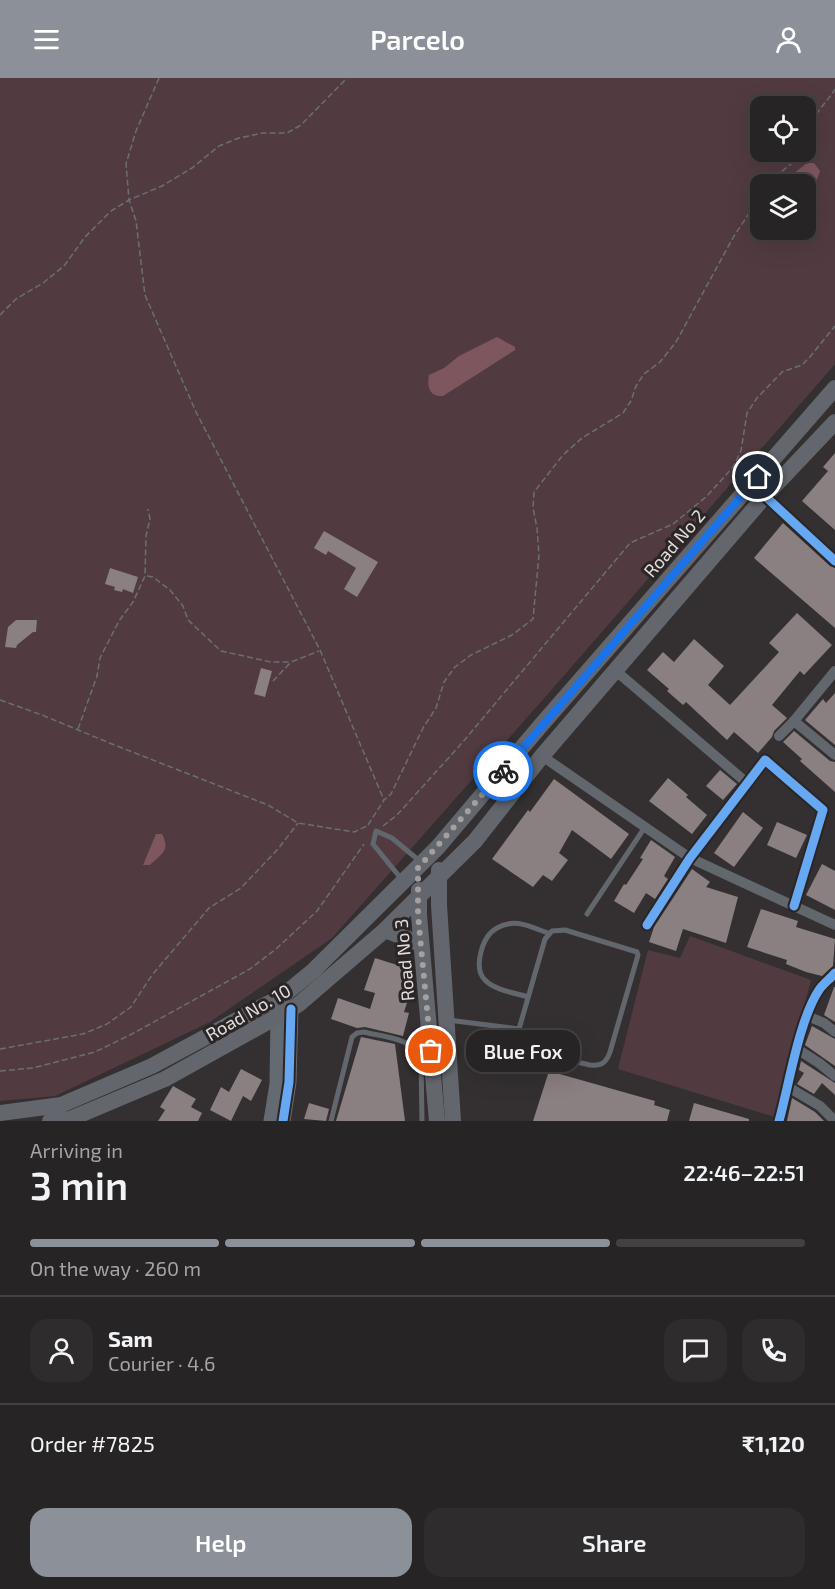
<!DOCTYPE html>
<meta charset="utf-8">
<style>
body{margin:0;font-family:"Exo 2",sans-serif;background:#2f2c2d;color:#f1f3f6;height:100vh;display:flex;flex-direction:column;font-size:22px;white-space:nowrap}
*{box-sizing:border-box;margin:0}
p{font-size:20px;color:#a4a4a7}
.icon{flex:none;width:33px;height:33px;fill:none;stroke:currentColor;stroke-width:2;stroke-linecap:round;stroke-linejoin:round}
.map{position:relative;height:1043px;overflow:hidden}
.panel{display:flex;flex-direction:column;background:#272425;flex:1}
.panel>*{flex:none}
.buttons{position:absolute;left:750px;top:18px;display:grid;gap:12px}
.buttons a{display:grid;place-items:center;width:66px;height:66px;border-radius:12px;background:#272425;box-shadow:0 6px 24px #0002,0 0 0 2px #434142;font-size:30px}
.pin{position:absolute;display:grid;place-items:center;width:51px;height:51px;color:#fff;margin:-26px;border:3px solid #fff;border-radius:50%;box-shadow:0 2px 6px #0007}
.courier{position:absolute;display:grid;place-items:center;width:60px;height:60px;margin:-30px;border:4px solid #1a73e8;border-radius:50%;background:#fff;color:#222;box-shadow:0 2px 8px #0007}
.bubble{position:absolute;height:42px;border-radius:18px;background:#272425;box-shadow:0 6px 24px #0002,0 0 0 2px #434142;font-size:20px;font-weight:600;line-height:42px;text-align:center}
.summary em{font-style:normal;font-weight:600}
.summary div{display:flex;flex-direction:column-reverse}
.summary{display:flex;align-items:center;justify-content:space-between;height:102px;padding:0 30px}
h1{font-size:39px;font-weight:600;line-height:45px}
.bar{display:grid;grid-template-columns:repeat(4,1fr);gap:9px 6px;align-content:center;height:72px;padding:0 30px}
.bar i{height:8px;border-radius:4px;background:#434142}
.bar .selected{background:#8c9099}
.bar p{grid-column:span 4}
.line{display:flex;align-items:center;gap:15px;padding:0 30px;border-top:2px solid #434142}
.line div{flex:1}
.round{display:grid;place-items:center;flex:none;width:63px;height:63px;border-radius:18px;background:#2f2c2d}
.action{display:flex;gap:12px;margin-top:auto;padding:12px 30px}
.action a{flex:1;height:69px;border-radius:18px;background:#8c9099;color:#fff;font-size:24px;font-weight:600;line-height:69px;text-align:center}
.action a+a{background:#2f2c2d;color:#f1f3f6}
header{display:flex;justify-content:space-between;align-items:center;height:78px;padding:0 30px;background:#8c9099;color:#fff;font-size:27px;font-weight:600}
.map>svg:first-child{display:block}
</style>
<header><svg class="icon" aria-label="menu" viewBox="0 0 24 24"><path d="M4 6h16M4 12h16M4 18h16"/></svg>Parcelo<svg class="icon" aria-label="person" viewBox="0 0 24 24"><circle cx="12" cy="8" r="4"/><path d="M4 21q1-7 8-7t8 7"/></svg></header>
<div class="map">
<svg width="835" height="1043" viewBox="0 0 835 1043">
<rect width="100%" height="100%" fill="#343031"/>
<g fill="#513b40" fill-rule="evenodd">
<path d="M0,0H835V286L547,617L332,860L210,944L55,1018L0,1023ZM760,28H806V74H760ZM760,106H806V152H760Z"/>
<polygon points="690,858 811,902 775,1039 618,991 648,872 680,880"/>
</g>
<g fill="#7e575e">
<path d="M807,85H814L820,93C817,102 815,109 806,113V106H780Z"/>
<path d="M497,259L515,269V272L443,318C429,319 427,309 429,297L444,290L459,278Z"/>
<path d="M156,756H162C171,773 161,776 150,787H143Z"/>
</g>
<g fill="#8a7f81">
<polygon points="835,375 835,452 802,423 828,393 823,389"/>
<polygon points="783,445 830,488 835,490 835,550 754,480"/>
<polygon points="324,453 378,484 357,519 344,511 356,490 328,473 326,477 314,470"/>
<polygon points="110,490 138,499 133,515 123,511 122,514 114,512 115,509 105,506"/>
<polygon points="797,535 832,567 804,597 800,593 772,627 787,640 774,653 772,659 758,675 734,654 727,662 686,624 683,627 667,613 669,611 647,592 663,574 674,584 694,561 724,588 708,607 730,627 779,574 769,565"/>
<polygon points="16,542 37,542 36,554 33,554 17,567 16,570 5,569 8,549"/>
<polygon points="261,590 272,593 265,619 254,616"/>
<polygon points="835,615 835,667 805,642 823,621 826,625"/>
<polygon points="794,653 830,683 835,684 835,714 800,683 802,681 783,664"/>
<polygon points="720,692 737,706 723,722 706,708"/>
<polygon points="668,700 688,717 686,719 707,737 692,756 649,723"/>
<polygon points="554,701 629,756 611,781 572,752 559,775 568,782 552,803 543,797 533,809 492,781 528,732 530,734"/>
<polygon points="743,734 763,750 734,789 714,775"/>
<polygon points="777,744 807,757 796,780 767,767"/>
<polygon points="651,762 675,779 664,798 668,801 655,821 646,815 634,835 614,823 624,806 626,807 643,781 640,780"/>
<polygon points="822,786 835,793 835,832 806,817"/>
<polygon points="692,791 710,804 706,809 738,819 726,865 683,851 676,873 649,864 654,849"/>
<polygon points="761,831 798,843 796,849 835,861 833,888 822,898 806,894 786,886 787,882 747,869"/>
<polygon points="375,880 413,892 414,903 404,934 409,935 403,958 365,949 357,950 331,941 338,920 370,931 375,915 364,912"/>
<polygon points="834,909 835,909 835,944 824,937"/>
<polygon points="812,948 835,961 835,988 805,967"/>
<polygon points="361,959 395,966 405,1043 336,1043"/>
<polygon points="801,983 835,1005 835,1017 822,1005 814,1016 797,1006 804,995 799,992"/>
<polygon points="241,991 262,1002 251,1023 243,1018 231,1043 210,1032 221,1009 229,1014"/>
<polygon points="549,993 655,1023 654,1027 670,1032 667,1043 533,1043"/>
<polygon points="173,1008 196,1021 191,1029 202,1035 198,1043 158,1043 165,1032 160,1029"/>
<polygon points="792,1020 815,1034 824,1043 787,1043"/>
<polygon points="309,1025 329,1031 326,1043 304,1041"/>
<polygon points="694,1025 749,1041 749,1043 689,1043"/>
</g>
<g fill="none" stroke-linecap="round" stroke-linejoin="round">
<g stroke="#6a6f74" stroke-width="1.5" stroke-dasharray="6 3" stroke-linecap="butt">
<polyline points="159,0 136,53 126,86 129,122 136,143 145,217 196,334 320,572 384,722"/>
<path d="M806,71C807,59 810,45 818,34C823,26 830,20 835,11"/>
<path d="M769,106C779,93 794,86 804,74"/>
<polyline points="0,237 16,221 43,205 64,188 85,159 111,133 129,122 162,108 192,90 219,68 239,60 263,55 287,55 301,47 347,0"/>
<polyline points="147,498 153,499 170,512 183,528 188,542 221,573 271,584 291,584"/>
<polyline points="273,603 291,584 319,573"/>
<polyline points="0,622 42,637 112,666 268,727 298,745 354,754 367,748"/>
<polyline points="78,651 97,598 100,580 119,543 133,524 145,498 146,458 150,441 148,431"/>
<polyline points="368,747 384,722 391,716 423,650 436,630 444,604 455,589 471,577 512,557 533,541 539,477 537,450 533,430 534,414 563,377 582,360 623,335 631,323 636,308 644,296 660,284 676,264 734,158 760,119"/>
<polyline points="383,748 397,737 462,665 630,465 673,446 707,418 733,389 741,373 747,335 757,320 782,294 802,287 809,280 835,248"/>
<polyline points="0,971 83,956 107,946 131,929 152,897 209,830 241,810 278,771 298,745"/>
<polyline points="0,993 33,990 95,974 132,956 250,891 276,871 317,833 364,766"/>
</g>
<g stroke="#62676e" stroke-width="5">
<polyline points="399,798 373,766 376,753 392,760 416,780"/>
<polyline points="587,836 645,749"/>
<path d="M528,919C515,915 494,912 485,902C474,892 481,868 488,858C492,852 501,847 508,846C521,843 536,851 548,855"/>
<path d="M448,942L519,951L545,861L552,853L565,852L637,874L638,877L610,974C606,985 602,988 590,987L515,970L519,951"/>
<path d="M331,1043L352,959L357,955L364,954C383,959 413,960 421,980L422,1043"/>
</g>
<g stroke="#62676e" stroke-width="10">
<polyline points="765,418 835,483"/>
<polyline points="616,593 747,705"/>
<polyline points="794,643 835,677"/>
<polyline points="779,658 794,643 835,593"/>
<polyline points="542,678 690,780 835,847"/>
<polyline points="647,847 690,780 765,682 823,732 794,828"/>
<polyline points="807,938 824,945 835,954"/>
<polyline points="797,971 819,985 835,998"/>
<polyline points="788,1009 820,1028 835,1043"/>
<path d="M779,1043C789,1007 799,942 819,912C823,906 830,901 835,895"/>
</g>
<g stroke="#636a72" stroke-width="15">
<polyline points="271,1043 277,1006 278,938"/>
<polyline points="283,1043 289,1004 291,931"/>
</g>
<g stroke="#63676d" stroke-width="16">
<polyline points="439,792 439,827 453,1043"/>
<polyline points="419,812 419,837 437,1043"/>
<polyline points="385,852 421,866"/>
<polyline points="0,1035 61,1027 152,988 263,928 280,920 313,893 438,769 542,646 835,310"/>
<polyline points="50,1043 70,1041 165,1001 291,931 299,926 385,852 475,763 542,678 765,418 835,344"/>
</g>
<defs>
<g id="cycleway">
<polyline points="765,418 835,483"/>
<polyline points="647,847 690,780 765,682 823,732 794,828"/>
<polyline points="283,1043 289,1004 291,931"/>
<path d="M779,1043C789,1007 799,942 819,912C823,906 830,901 835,895"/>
</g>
</defs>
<use href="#cycleway" stroke="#2b2526" stroke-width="13"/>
<use href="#cycleway" stroke="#66a8f1" stroke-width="9"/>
</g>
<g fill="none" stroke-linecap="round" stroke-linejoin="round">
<polyline stroke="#a4a0a1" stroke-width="6" stroke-dasharray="0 10.8" points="431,973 418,837 418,790 503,693"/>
<polyline stroke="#1a73e8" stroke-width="8" points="503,693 758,399"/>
</g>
<g text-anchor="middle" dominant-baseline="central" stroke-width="6" stroke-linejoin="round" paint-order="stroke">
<g font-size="18" fill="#e1ddde" stroke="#2b2526">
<text transform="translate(674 465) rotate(-49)">Road No 2</text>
<text transform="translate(404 882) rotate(-95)">Road No 3</text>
<text transform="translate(248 934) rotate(-30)">Road No. 10</text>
</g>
</g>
</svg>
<div class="buttons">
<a><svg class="icon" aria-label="locate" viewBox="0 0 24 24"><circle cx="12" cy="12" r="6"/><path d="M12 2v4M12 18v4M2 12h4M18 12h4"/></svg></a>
<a><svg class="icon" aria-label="layers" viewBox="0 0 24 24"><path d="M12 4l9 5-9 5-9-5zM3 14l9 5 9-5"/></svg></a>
</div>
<div class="pin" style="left:431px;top:973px;background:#ea580c"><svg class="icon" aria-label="bag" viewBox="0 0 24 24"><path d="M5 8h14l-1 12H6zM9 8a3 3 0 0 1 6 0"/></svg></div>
<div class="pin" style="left:758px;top:399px;background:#1f2937"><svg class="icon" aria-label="home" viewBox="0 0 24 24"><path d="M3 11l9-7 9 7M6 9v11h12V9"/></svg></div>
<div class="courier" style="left:503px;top:693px"><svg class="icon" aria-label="bike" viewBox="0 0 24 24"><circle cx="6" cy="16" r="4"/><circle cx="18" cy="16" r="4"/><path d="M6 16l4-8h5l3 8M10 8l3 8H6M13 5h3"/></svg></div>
<div class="bubble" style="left:466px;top:952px;width:114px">Blue Fox</div>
</div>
<section class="panel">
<div class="summary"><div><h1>3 min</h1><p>Arriving in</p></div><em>22:46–22:51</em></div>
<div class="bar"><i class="selected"></i><i class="selected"></i><i class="selected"></i><i></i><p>On the way · 260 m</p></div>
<div class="line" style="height:108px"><a class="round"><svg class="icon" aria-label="person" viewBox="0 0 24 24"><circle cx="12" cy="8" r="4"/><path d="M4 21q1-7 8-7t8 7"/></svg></a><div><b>Sam</b><p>Courier · 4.6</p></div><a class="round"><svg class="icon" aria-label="chat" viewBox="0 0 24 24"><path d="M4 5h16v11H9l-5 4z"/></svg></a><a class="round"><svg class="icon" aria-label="phone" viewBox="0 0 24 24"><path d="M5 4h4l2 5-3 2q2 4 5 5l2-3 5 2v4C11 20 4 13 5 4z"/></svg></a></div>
<div class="line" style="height:78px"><div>Order #7825</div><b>₹1,120</b></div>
<div class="action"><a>Help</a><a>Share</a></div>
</section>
